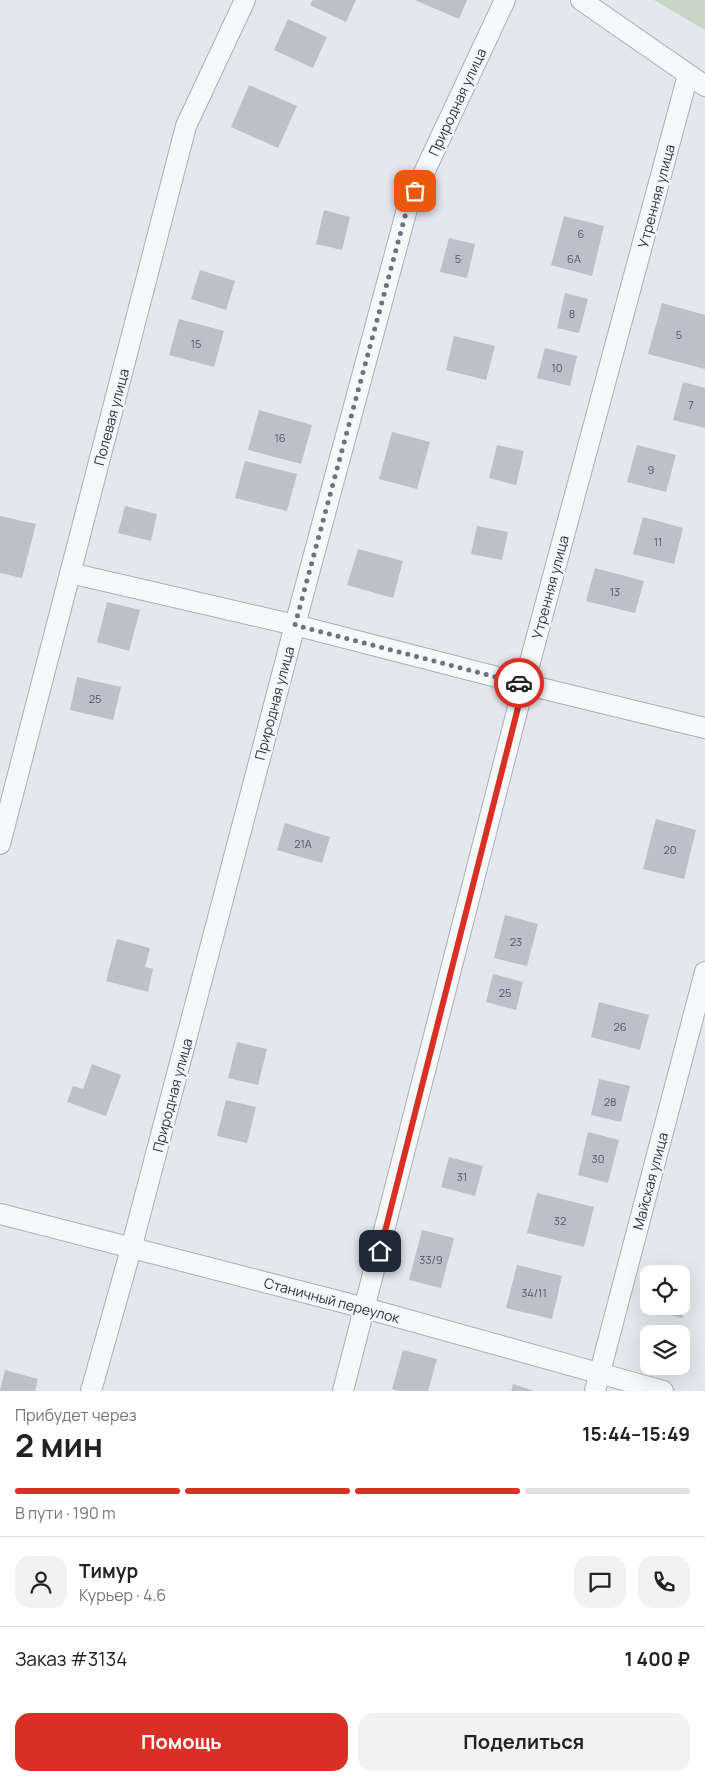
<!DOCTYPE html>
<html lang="ru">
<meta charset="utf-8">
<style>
body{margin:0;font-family:Manrope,sans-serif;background:#f2f2f2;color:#222;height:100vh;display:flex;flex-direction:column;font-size:19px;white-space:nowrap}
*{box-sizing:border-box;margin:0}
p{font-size:16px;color:#767676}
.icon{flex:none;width:28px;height:28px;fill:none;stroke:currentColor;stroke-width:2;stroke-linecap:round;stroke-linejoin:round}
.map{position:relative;height:1391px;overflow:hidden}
.details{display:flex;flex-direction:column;background:#fff;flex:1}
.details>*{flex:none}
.buttons{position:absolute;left:640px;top:1265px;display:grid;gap:10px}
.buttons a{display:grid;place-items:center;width:50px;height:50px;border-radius:10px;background:#fff;box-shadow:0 5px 20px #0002;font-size:25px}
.pin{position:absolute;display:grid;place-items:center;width:42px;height:42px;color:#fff;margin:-21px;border-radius:10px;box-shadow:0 2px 8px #0006}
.courier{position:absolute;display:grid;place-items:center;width:50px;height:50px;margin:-25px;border:4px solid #d93025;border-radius:50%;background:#fff;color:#222;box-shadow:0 1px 6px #0007}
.summary em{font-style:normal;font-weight:700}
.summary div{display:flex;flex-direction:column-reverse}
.summary{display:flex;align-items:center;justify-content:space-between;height:85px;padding:0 15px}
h1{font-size:32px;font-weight:700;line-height:38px}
.bar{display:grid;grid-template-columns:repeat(4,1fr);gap:8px 5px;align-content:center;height:60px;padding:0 15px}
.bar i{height:6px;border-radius:4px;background:#e0e0e0}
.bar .on{background:#d93025}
.bar p{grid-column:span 4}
.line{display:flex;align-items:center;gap:12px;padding:0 15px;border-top:1px solid #e0e0e0}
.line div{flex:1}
.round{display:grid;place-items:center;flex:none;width:52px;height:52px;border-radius:15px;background:#f2f2f2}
.cta{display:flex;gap:10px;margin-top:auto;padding:10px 15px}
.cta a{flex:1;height:58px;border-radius:15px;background:#d93025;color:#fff;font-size:20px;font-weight:700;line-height:58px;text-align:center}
.cta a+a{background:#f2f2f2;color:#222}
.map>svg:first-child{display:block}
</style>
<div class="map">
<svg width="705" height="1391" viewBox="0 0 705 1391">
<rect width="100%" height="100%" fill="#e4e7ec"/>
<polygon fill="#c9d6c5" points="654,0 705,0 705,30"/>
<g fill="#bbc0ca">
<polygon points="313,0 356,0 346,22 310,5"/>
<polygon points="415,0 467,0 459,19"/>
<polygon points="288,19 327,37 313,68 274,50"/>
<polygon points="249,85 297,106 278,148 231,127"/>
<polygon points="324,210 350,217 342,250 316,244"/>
<polygon points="564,216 604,226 592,276 551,265"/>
<polygon points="449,238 475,244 467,278 440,272"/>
<polygon points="200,270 235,281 226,310 191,299"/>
<polygon points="565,293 588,299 579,333 557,328"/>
<polygon points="662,303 705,315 705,369 648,354"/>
<polygon points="179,319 224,331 214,367 169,355"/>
<polygon points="454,336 495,346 486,380 446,370"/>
<polygon points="545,348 577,356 570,386 537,378"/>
<polygon points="683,382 705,388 705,428 673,420"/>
<polygon points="259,410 312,425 301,464 248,450"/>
<polygon points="392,432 430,442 417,489 379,479"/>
<polygon points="497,445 524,451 516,485 489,478"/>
<polygon points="637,445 676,455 666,492 627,482"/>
<polygon points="245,461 297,474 287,511 235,498"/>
<polygon points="125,506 157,514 151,541 118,533"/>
<polygon points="0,516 36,524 22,578 0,573"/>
<polygon points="643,517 683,528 674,564 633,554"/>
<polygon points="477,526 508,532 502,560 471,554"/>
<polygon points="358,549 403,561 393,598 347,585"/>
<polygon points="595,568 644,581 635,613 586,601"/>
<polygon points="107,602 140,610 129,651 97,642"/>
<polygon points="77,677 121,687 113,720 70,710"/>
<polygon points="656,819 696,830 684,879 643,869"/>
<polygon points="285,823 330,837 322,863 277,850"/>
<polygon points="505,915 538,924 527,966 494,958"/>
<polygon points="117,939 150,948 145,967 153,969 148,992 106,981"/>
<polygon points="493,974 523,982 516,1010 486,1002"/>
<polygon points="599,1002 649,1015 640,1050 591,1037"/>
<polygon points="237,1042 267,1049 258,1085 228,1078"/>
<polygon points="92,1064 121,1075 106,1116 67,1102 73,1086 83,1089"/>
<polygon points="599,1079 630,1086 621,1122 591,1115"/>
<polygon points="226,1100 256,1107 247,1143 217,1136"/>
<polygon points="588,1132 619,1140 608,1183 578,1175"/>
<polygon points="449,1157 483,1166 475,1196 441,1187"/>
<polygon points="537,1193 594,1207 584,1247 527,1233"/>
<polygon points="422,1230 454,1238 441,1288 409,1280"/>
<polygon points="517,1265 562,1276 552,1319 506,1308"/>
<polygon points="681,1284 690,1286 682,1318 651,1310 652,1306 681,1306"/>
<polygon points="403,1350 437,1359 428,1391 399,1391 392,1389"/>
<polygon points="5,1370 38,1379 35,1391 0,1391"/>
<polygon points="513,1384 534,1391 511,1391"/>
</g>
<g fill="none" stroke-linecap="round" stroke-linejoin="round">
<defs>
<g id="minor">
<polyline points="581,0 705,86"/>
<polyline points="70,573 295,625 524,684 705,728"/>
<polyline points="0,844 186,126 245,0"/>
<polyline points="0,1214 365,1308 663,1391"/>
<polyline points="91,1391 131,1249 295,625 407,209 505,0"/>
<polyline points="343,1391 524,684 688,75"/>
<polyline points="595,1391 705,972"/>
</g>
</defs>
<use href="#minor" stroke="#a9aeb7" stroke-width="22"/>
<use href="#minor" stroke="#f7f8fa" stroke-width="20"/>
</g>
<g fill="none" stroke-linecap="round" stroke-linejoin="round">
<polyline stroke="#6c737f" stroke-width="5" stroke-dasharray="0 9" points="415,191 407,209 295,625 519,683"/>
<polyline stroke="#d93025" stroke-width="6" points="380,1251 524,684 519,683"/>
</g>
<g text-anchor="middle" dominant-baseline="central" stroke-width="4.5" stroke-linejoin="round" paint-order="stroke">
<g font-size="11" fill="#4f5766">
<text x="581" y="233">6</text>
<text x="458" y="258">5</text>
<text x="574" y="258">6А</text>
<text x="572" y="313">8</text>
<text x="679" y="334">5</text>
<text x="196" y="343">15</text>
<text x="557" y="367">10</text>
<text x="691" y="404">7</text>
<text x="280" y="437">16</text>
<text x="651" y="469">9</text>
<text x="658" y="541">11</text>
<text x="615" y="591">13</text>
<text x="95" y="698">25</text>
<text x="303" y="843">21А</text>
<text x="670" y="849">20</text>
<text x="516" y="941">23</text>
<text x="505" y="992">25</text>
<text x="620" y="1026">26</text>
<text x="610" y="1101">28</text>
<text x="598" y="1158">30</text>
<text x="462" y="1176">31</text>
<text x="560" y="1220">32</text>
<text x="431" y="1259">33/9</text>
<text x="534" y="1292">34/11</text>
</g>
<g font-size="14" fill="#2b3445" stroke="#f4f6f9">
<text transform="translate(457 102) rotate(-65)">Природная улица</text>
<text transform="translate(656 196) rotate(-75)">Утренняя улица</text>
<text transform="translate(111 417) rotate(-75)">Полевая улица</text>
<text transform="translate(550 587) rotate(-75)">Утренняя улица</text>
<text transform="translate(274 703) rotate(-75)">Природная улица</text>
<text transform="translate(172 1095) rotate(-75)">Природная улица</text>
<text transform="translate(650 1181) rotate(-75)">Майская улица</text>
<text transform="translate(332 1300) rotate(15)">Станичный переулок</text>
</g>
</g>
</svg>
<div class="buttons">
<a><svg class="icon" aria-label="locate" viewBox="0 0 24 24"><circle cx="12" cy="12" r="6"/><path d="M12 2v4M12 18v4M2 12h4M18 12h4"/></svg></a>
<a><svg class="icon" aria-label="layers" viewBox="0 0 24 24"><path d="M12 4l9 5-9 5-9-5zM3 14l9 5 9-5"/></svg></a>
</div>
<div class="pin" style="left:415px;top:191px;background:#ea580c"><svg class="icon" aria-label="bag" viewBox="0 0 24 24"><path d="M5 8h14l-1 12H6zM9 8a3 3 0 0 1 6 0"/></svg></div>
<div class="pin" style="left:380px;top:1251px;background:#1f2937"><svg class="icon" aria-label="home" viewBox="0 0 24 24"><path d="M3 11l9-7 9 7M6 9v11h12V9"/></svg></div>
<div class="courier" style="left:519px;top:683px"><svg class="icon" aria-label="car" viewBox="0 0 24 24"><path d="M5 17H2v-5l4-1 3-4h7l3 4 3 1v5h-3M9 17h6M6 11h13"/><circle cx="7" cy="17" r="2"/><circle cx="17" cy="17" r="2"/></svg></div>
</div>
<section class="details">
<div class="summary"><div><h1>2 мин</h1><p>Прибудет через</p></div><em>15:44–15:49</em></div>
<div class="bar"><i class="on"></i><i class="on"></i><i class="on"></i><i></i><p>В пути · 190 m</p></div>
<div class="line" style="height:90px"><a class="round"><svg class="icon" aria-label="person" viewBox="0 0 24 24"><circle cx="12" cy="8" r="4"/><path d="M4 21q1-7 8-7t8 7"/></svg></a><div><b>Тимур</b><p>Курьер · 4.6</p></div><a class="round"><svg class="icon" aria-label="chat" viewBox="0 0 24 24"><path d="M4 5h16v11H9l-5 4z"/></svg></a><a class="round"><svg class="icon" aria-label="phone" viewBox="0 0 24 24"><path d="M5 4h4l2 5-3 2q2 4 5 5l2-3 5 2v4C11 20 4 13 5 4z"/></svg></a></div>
<div class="line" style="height:65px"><div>Заказ #3134</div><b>1 400 ₽</b></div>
<div class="cta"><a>Помощь</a><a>Поделиться</a></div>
</section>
